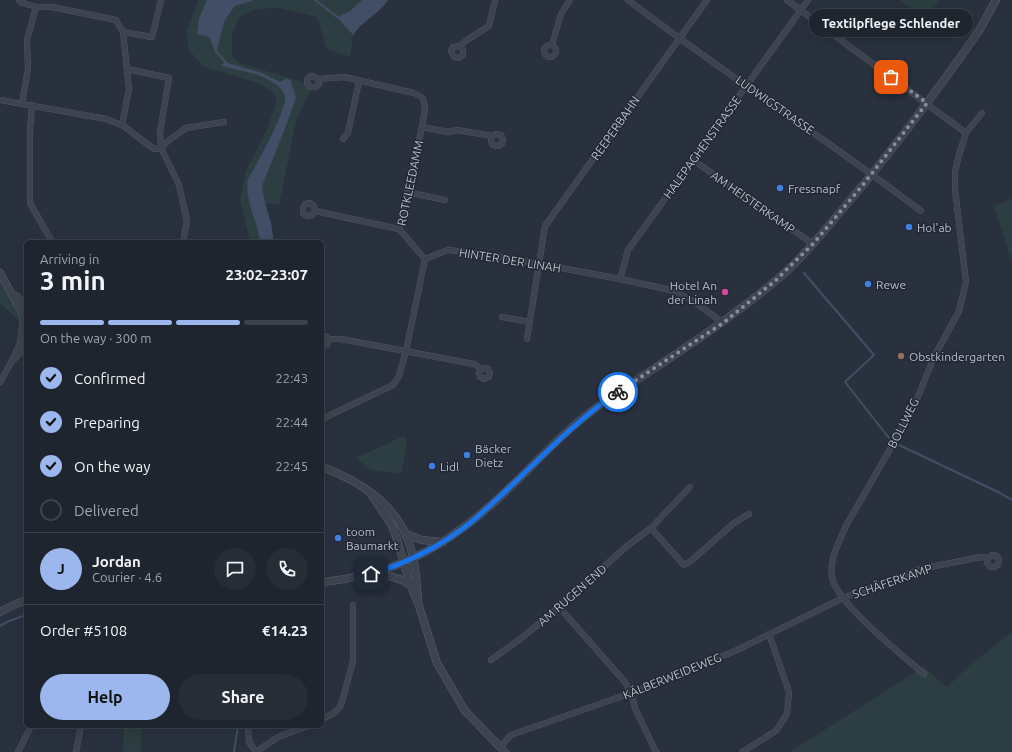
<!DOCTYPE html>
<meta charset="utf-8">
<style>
body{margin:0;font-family:Ubuntu,sans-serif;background:#272d37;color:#f1f3f6;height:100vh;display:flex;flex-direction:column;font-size:15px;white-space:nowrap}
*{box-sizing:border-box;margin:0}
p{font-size:13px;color:#a1a5aa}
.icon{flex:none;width:22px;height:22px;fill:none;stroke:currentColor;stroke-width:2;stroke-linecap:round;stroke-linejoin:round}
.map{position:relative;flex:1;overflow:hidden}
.sheet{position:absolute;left:24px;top:240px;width:300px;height:488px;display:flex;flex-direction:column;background:#1f252f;border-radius:6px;box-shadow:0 4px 16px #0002,0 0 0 1px #3c424b}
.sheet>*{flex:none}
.pin{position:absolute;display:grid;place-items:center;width:34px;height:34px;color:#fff;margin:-17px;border-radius:8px;box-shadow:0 2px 6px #0006}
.courier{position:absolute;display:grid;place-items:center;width:40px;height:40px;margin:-20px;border:3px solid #1a73e8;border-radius:50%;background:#fff;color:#222;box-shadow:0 1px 5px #0007}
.bubble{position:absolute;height:28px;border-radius:14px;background:#1f252f;box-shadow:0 4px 16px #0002,0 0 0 1px #3c424b;font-size:13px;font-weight:600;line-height:28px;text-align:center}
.overview em{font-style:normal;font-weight:600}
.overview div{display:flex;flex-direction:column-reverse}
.overview{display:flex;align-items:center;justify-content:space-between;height:68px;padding:0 16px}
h1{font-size:26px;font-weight:600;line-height:30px}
.bar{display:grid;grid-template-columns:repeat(4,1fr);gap:6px 4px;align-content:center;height:48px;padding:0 16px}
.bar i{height:5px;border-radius:3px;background:#3c424b}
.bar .selected{background:#9bb7ed}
.bar p{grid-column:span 4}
.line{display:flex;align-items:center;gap:10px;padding:0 16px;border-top:1px solid #3c424b}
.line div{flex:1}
.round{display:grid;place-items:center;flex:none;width:42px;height:42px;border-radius:21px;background:#272d37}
ol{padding:0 16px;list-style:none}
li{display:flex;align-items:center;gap:12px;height:44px}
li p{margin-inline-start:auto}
li .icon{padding:4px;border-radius:50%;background:#9bb7ed;color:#111;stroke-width:4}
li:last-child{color:#a1a5aa}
li i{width:22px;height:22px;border:2px solid #3c424b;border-radius:50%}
.primary-button{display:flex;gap:8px;margin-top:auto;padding:8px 16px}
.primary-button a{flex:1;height:46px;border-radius:24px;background:#9bb7ed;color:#111;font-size:16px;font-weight:600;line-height:46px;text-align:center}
.primary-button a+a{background:#272d37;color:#f1f3f6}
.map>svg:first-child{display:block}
</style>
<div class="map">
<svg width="1012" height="752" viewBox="0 0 1012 752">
<rect width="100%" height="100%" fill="#29313f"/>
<g fill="#2c3e41">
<polygon points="198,0 207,0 199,18 221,38 225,20 235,6 255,0 362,0 350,11 337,17 353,35 350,57 327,49 317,17 280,8 256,9 240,17 232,34 232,56 239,63 303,82 310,91 296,121 279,205 265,203 271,223 274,242 250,242 240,200 246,171 268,127 277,100 273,93 261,84 204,67 188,49 187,30"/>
<polygon points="900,0 940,0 926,18"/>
<polygon points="1012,199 1012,262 994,206"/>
<polygon points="0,283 25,327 0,303"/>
<polygon points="404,436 407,445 401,474 371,470 356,458"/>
<polygon points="1012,632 1012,752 790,752 923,667 947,687 970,665"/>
<polygon points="124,726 141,726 141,752 123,752"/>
</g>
<g fill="#414e66">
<polygon points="207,0 255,0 235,6 225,20 216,53 209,37 197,34 199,18"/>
<path d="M362,0H388C379,14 362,21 353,35L337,17L350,11Z"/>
<path d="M225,62L262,73L280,82L287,78L291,81L296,98L284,131L262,186L265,203L271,223L274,242H260C258,221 244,201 248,179C250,174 255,168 257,163C263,152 288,106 285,96C283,88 272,81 265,78C252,71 235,71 221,65Z"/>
</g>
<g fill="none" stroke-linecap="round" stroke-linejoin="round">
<g stroke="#414e66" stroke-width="2">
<polyline points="315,0 337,17"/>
<polyline points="216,51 226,63"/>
<polyline points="804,273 874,355 845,382 889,438"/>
<polyline points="899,445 998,492 1012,500"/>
<polyline points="0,626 9,621 26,615"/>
<polyline points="234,752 238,726"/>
</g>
<defs>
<g id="minor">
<polyline points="19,0 20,2 36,7 27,40 28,69 22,103"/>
<path d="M628,0C724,73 825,138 921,211"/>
<path d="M787,0L966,133L959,155L955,172V189L966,282L959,311L934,357L913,409L846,526C839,542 827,563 833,581C843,608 901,654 924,674"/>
<polyline points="36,7 52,7 116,20 123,32 129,89 122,125"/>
<polyline points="123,32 152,37 161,0"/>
<circle cx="550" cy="51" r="6"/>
<polyline points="552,45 561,14 570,0"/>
<polyline points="460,46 463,50 463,55 459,58 454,57 451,51 453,47 460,46 467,40 489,26 495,0"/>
<polyline points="127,69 169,78 160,132 161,148 168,141 186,128 224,122"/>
<path d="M318,79L319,84L316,87C310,88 307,86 307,80L309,77L313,76L318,79L344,77L414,93L423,98L425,109L422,127L399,229L425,259"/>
<polyline points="0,100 106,119 122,125 154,149 161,148 179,185 187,221 183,242"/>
<polyline points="32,105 30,130 30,203 52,242"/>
<polyline points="422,127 448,132 457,130 492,136 491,141 493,145 498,146 502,144 503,139 501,135 496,134 492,136"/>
<polyline points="966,133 982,113"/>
<polyline points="343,139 348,133 359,81"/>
<polyline points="693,160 813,244"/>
<polyline points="407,192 445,200"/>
<polyline points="315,211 312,215 307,216 303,213 303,208 305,204 310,203 314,206 315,211 399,229"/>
<polyline points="620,279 628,250 808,0"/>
<polyline points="502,317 530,322"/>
<polyline points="322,336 326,336 329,339 341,339 474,364 481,369 479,373 480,377 484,379 489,377 490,373 488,369 484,368 481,369"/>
<polyline points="527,339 545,226 707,0"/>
<polyline points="20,342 22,327 22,313"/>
<polyline points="322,346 327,345 329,339"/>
<polyline points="14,359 26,348"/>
<polyline points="0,382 13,359 20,343 26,336"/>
<polyline points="322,419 393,385 399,376 406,351 425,259 448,250 491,255 620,279 675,291 696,303 723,323"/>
<polyline points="651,528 684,565 691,561 734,523 749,514"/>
<polyline points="559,607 625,682 631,693 635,708 655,750 657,752"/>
<polyline points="491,660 523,637 559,607 627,546 651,528 690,487"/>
<polyline points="322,719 334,713 340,707 343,698 353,661 353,605"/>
<polyline points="248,726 249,742 256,752"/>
<polyline points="500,747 511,735 631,693 735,651 843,598 920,569 981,557 988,558 987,563 990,567 994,567 998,565 999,560 997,556 992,555 988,558"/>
<polyline points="18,752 31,726"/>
<polyline points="76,752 81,726"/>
<polyline points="256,752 278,737 308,726"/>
<polyline points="742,752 776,731 787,714 789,692 769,634"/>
</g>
<g id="tertiary">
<polyline points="0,273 22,313 26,318"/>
<polyline points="16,296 26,307"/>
<path d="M322,467C357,480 393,502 407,538C415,556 416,578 418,598"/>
<polyline points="371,494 391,524 397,539 408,578 419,606 437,663 465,711 505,752"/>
<polyline points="406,534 422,540 443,542"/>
<path d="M375,574C388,575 400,577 410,585"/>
<path d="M322,582C391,575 439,551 491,505C521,479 547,448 578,422C601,402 629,385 655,368C695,341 736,314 773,283C799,262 820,236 841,211C886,159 927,104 967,48L980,29L996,0"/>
<polyline points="0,612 18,603 26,601"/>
</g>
</defs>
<use href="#minor" stroke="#5b616c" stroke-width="6"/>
<use href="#tertiary" stroke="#5b616c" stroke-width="8"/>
<use href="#minor" stroke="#3d434f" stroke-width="5.5"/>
<use href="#tertiary" stroke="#3d434f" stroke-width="7"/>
</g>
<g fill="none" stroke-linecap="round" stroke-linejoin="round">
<polyline stroke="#878d99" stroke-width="4" stroke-dasharray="0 7.2" points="618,392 723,323 775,281 813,244 862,186 927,103 891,77"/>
<path stroke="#1a73e8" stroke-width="5" d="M371,574C407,563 441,546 470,523C521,481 563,429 618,392"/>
</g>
<g fill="#3f7fe0" stroke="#222834" stroke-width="1.5">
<circle cx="780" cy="188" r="4"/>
<circle cx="909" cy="227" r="4"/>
<circle cx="868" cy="284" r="4"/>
<circle cx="467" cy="455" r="4"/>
<circle cx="432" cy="466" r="4"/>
<circle cx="338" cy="538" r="4"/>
</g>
<circle fill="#d1479c" stroke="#222834" stroke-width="1.5" cx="725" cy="292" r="4"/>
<circle fill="#8d6e63" stroke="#222834" stroke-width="1.5" cx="901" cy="356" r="4"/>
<g text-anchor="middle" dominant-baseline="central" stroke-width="3" stroke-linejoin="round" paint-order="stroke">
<g font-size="12" fill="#b9bfc9" stroke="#222834">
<text transform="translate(775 105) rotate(35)">LUDWIGSTRASSE</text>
<text transform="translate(615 128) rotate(-55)">REEPERBAHN</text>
<text transform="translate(702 147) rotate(-54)">HALEPAGHENSTRASSE</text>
<text transform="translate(410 183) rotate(-78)">ROTKLEEDAMM</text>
<text transform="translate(753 202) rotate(35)">AM HEISTERKAMP</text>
<text transform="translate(510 260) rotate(9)">HINTER DER LINAH</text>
<text transform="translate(903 423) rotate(-63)">BOLLWEG</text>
<text transform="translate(892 581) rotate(-19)">SCHÄFERKAMP</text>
<text transform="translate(572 595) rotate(-41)">AM RUGEN END</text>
<text transform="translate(672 676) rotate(-22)">KÄLBERWEIDEWEG</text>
</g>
<g font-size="12" fill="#b9bfc9" stroke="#222834" text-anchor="start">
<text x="788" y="188">Fressnapf</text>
<text x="917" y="227">Hol'ab</text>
<text x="876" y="284">Rewe</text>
<text x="717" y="285" text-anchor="end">Hotel An<tspan x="717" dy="14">der Linah</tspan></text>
<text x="909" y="356">Obstkindergarten</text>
<text x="475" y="448">Bäcker<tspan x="475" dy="14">Dietz</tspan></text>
<text x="440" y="466">Lidl</text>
<text x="346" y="531">toom<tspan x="346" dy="14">Baumarkt</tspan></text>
</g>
</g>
</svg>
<div class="pin" style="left:891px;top:77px;background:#ea580c"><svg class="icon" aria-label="bag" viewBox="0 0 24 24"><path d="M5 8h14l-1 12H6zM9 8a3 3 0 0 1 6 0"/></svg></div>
<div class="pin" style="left:371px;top:574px;background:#1f2937"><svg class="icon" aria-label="home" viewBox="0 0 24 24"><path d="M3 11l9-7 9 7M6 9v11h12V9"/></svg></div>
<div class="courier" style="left:618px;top:392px"><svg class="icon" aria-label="bike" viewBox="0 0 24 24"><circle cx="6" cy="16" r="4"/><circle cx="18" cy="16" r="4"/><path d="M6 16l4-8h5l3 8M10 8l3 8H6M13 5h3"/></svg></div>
<div class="bubble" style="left:809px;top:9px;width:164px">Textilpflege Schlender</div>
<section class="sheet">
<div class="overview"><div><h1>3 min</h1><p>Arriving in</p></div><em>23:02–23:07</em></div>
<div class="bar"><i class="selected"></i><i class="selected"></i><i class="selected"></i><i></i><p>On the way · 300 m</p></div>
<ol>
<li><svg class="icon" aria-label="check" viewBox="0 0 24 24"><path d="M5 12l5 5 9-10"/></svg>Confirmed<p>22:43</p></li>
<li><svg class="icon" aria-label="check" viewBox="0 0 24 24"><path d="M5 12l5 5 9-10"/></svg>Preparing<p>22:44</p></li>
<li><svg class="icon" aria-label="check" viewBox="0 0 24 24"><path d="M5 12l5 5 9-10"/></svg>On the way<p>22:45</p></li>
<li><i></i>Delivered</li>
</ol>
<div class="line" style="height:72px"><b class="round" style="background:#9bb7ed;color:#111">J</b><div><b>Jordan</b><p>Courier · 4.6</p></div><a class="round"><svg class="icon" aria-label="chat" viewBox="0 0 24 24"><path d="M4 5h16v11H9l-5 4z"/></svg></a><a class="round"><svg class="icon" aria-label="phone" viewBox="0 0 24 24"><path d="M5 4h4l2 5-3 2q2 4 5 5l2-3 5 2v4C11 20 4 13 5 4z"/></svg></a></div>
<div class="line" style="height:52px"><div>Order #5108</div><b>€14.23</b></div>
<div class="primary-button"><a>Help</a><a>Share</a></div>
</section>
</div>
